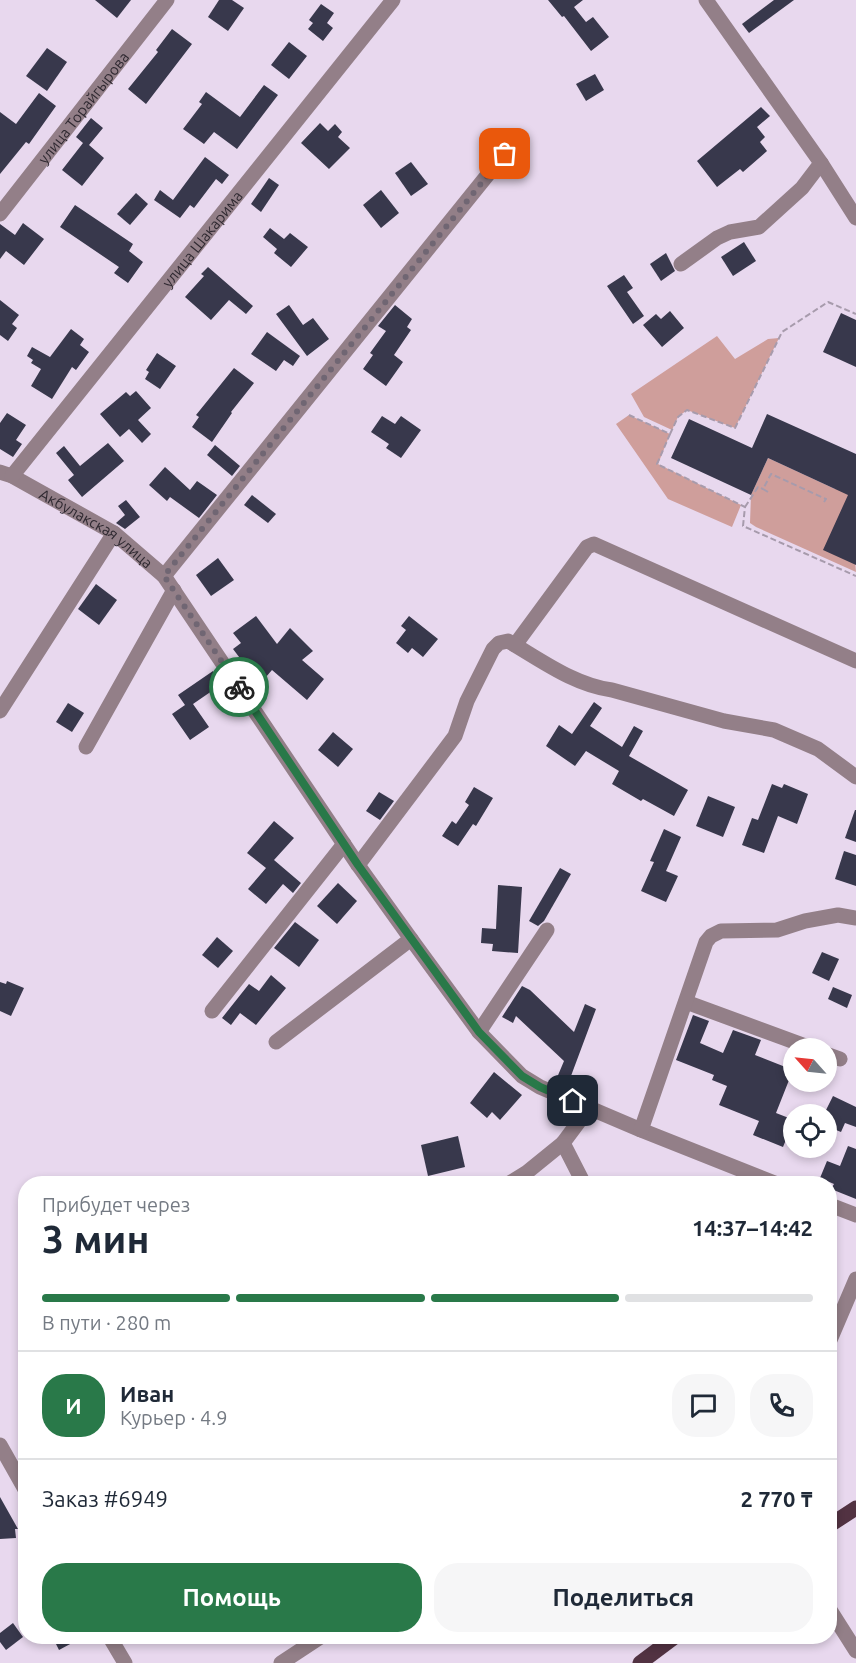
<!DOCTYPE html>
<html lang="ru">
<meta charset="utf-8">
<style>
body{margin:0;font-family:Ubuntu,sans-serif;background:#f6f6f7;color:#1f2937;height:100vh;display:flex;flex-direction:column;font-size:22px;white-space:nowrap}
*{box-sizing:border-box;margin:0}
p{font-size:20px;color:#747a83}
.icon{flex:none;width:33px;height:33px;fill:none;stroke:currentColor;stroke-width:2;stroke-linecap:round;stroke-linejoin:round}
.map{position:relative;flex:1;overflow:hidden}
.side{position:absolute;left:18px;top:1176px;width:819px;height:468px;display:flex;flex-direction:column;background:#fff;border-radius:24px;box-shadow:0 3px 9px #0003}
.side>*{flex:none}
.needle{width:39px;rotate:297deg}
.controls{position:absolute;left:783px;top:1038px;display:grid;gap:12px}
.controls a{display:grid;place-items:center;width:54px;height:54px;border-radius:50%;background:#fff;box-shadow:0 3px 9px #0003;font-size:30px}
.pin{position:absolute;display:grid;place-items:center;width:51px;height:51px;color:#fff;margin:-26px;border-radius:12px;box-shadow:0 3px 9px #0006}
.courier{position:absolute;display:grid;place-items:center;width:60px;height:60px;margin:-30px;border:4px solid #297949;border-radius:50%;background:#fff;color:#222;box-shadow:0 2px 8px #0007}
.headline em{font-style:normal;font-weight:700}
.headline div{display:flex;flex-direction:column-reverse}
.headline{display:flex;align-items:center;justify-content:space-between;height:102px;padding:0 24px}
h1{font-size:39px;font-weight:700;line-height:45px}
.bar{display:grid;grid-template-columns:repeat(4,1fr);gap:9px 6px;align-content:center;height:72px;padding:0 24px}
.bar i{height:8px;border-radius:4px;background:#e0e1e3}
.bar .active{background:#297949}
.bar p{grid-column:span 4}
.line{display:flex;align-items:center;gap:15px;padding:0 24px;border-top:2px solid #e0e1e3}
.line div{flex:1}
.round{display:grid;place-items:center;flex:none;width:63px;height:63px;border-radius:24px;background:#f6f6f7}
.action{display:flex;gap:12px;margin-top:auto;padding:12px 24px}
.action a{flex:1;height:69px;border-radius:24px;background:#297949;color:#fff;font-size:24px;font-weight:700;line-height:69px;text-align:center}
.action a+a{background:#f6f6f7;color:#1f2937}
.map>svg:first-child{display:block}
</style>
<div class="map">
<svg width="856" height="1663" viewBox="0 0 856 1663">
<rect width="100%" height="100%" fill="#e8d8ee"/>
<g fill="#cf9e9b">
<polygon points="717,336 735,359 768,339 779,338 735,428 687,410 678,417 672,430 644,417 631,394"/>
<polygon points="629,415 670,434 658,464 741,505 732,527 668,499 616,424"/>
<polygon points="768,458 835,489 847,462 856,572 756,527 750,523 751,495"/>
</g>
<g fill="#38384c">
<polygon points="95,0 131,0 117,18"/>
<polygon points="219,0 232,0 244,8 228,31 208,17"/>
<polygon points="548,0 583,0 574,7 586,22 593,17 609,37 591,51 564,16 562,17"/>
<polygon points="774,0 794,0 749,33 742,24"/>
<polygon points="321,4 334,13 327,23 333,28 323,41 308,29 313,23 309,20"/>
<polygon points="172,29 192,44 146,104 128,89 158,52 156,50"/>
<polygon points="289,42 307,56 289,79 271,65"/>
<polygon points="47,48 67,62 47,91 26,76"/>
<polygon points="595,74 604,90 586,101 576,84"/>
<polygon points="264,85 278,95 237,149 214,132 204,144 183,129 202,104 199,102 206,92 240,117"/>
<polygon points="39,93 56,106 29,144 26,142 0,174 0,112 16,124"/>
<polygon points="761,107 770,116 757,127 765,137 760,142 767,151 743,172 740,169 717,187 697,161"/>
<polygon points="91,118 103,128 89,145 104,158 82,186 62,170 83,143 76,137"/>
<polygon points="320,123 328,131 335,124 342,132 338,137 350,148 329,169 301,143"/>
<polygon points="205,157 229,175 222,184 216,179 194,208 190,205 180,218 154,200 160,190 173,200"/>
<polygon points="411,162 428,184 411,196 395,173"/>
<polygon points="269,178 279,185 261,212 251,204"/>
<polygon points="381,190 399,213 381,228 363,205"/>
<polygon points="136,193 148,204 130,225 117,214"/>
<polygon points="75,205 133,244 129,251 143,262 128,283 114,273 119,267 60,227"/>
<polygon points="23,223 44,239 24,265 6,251 0,259 0,224 15,235"/>
<polygon points="270,228 284,239 290,233 308,247 291,267 274,253 277,249 263,237"/>
<polygon points="744,242 756,261 733,276 721,257"/>
<polygon points="666,253 675,271 661,281 650,264"/>
<polygon points="208,267 253,306 246,314 229,300 211,320 185,297 204,276 201,274"/>
<polygon points="624,275 633,288 627,292 644,316 633,324 607,286"/>
<polygon points="0,300 19,315 12,324 17,328 8,341 0,335"/>
<polygon points="289,305 303,325 313,318 329,339 307,356 276,314"/>
<polygon points="395,305 412,319 407,327 411,330 394,355 403,362 386,386 363,369 373,355 370,353 386,331 378,326"/>
<polygon points="670,311 684,328 662,347 643,325 656,314 661,319"/>
<polygon points="841,313 856,320 856,367 823,352"/>
<polygon points="71,329 84,339 80,345 89,352 76,370 72,367 52,399 31,386 41,369 31,363 33,360 27,356 32,347 50,357"/>
<polygon points="267,332 300,356 293,366 284,360 276,371 251,354"/>
<polygon points="157,353 176,366 160,389 145,379 149,372 146,370"/>
<polygon points="234,368 254,383 231,412 232,413 212,442 192,427 199,417 196,415"/>
<polygon points="136,391 151,408 138,420 151,434 142,443 129,429 120,437 100,414 126,392 130,396"/>
<polygon points="7,413 26,425 16,440 22,444 13,457 0,449 0,423"/>
<polygon points="767,414 856,454 856,565 823,550 848,495 768,458 751,495 671,458 689,419 752,448"/>
<polygon points="382,416 395,424 401,416 421,430 401,458 386,448 389,444 371,432"/>
<polygon points="108,443 124,461 82,497 68,480 74,475 56,453 64,446 80,466"/>
<polygon points="215,445 240,466 232,476 207,455"/>
<polygon points="165,467 190,490 197,481 217,495 199,518 170,497 167,501 149,485"/>
<polygon points="252,495 276,514 268,523 244,505"/>
<polygon points="126,500 140,517 125,529 116,523 125,515 118,506"/>
<polygon points="218,558 234,580 211,596 196,575"/>
<polygon points="96,584 117,600 99,625 78,609"/>
<polygon points="256,616 277,644 290,628 313,651 302,660 324,679 307,700 272,670 259,685 249,677 252,674 233,649 241,643 233,633"/>
<polygon points="409,616 438,639 423,657 412,648 408,653 396,643 406,630 401,626"/>
<polygon points="213,671 222,684 193,704 209,727 190,740 172,714 185,705 178,695"/>
<polygon points="594,702 602,708 590,726 622,747 634,726 643,731 629,756 688,790 674,816 643,799 641,801 612,784 619,771 586,751 575,766 546,746 559,725 572,734"/>
<polygon points="68,703 84,713 72,732 56,722"/>
<polygon points="333,732 353,749 338,767 318,750"/>
<polygon points="772,784 782,788 784,784 808,794 797,824 778,816 764,853 742,845 752,818 758,820"/>
<polygon points="474,787 493,798 476,826 473,824 458,846 442,836 452,821 456,824 469,805 465,802"/>
<polygon points="379,792 394,801 380,820 366,811"/>
<polygon points="708,796 735,807 723,837 696,826"/>
<polygon points="855,810 856,810 856,842 845,838"/>
<polygon points="274,821 294,838 274,860 301,883 293,893 283,884 266,904 248,889 266,868 247,853"/>
<polygon points="664,829 681,837 666,871 678,876 666,902 641,891 654,862 650,861"/>
<polygon points="844,851 856,855 856,886 835,879"/>
<polygon points="560,868 571,874 544,921 538,926 529,921"/>
<polygon points="338,883 357,901 337,924 317,906"/>
<polygon points="498,885 522,887 518,953 492,951 493,944 481,943 482,928 496,929"/>
<polygon points="295,922 319,940 299,967 274,948"/>
<polygon points="217,937 233,951 218,968 202,955"/>
<polygon points="822,952 839,959 829,981 812,973"/>
<polygon points="271,975 286,988 256,1025 240,1013 231,1025 222,1018 249,984 259,991"/>
<polygon points="7,981 24,988 11,1016 0,1011 0,982 6,984"/>
<polygon points="522,986 530,990 574,1032 585,1004 596,1009 568,1084 556,1080 564,1061 516,1016 513,1023 502,1017"/>
<polygon points="833,987 852,995 847,1008 828,999"/>
<polygon points="693,1015 709,1021 700,1043 723,1053 733,1030 761,1040 755,1055 793,1070 776,1113 794,1120 783,1147 753,1135 759,1121 719,1105 727,1086 712,1080 714,1075 676,1060"/>
<polygon points="494,1072 522,1095 500,1120 492,1112 487,1118 470,1103"/>
<polygon points="833,1096 856,1107 856,1127 845,1123 841,1132 831,1128 833,1123 826,1121 826,1110"/>
<polygon points="458,1136 465,1167 428,1176 421,1145"/>
<polygon points="848,1146 856,1149 856,1199 831,1189 834,1184 820,1178 827,1161 840,1166"/>
<polygon points="0,1497 18,1529 15,1529 16,1538 0,1539"/>
<polygon points="13,1623 23,1637 6,1650 0,1642 0,1633"/>
<polygon points="52,1636 85,1636 59,1650"/>
</g>
<g fill="none" stroke-linecap="round" stroke-linejoin="round">
<g stroke="#a79bac" stroke-width="2" stroke-dasharray="6 3" stroke-linecap="butt">
<polyline points="629,415 670,434 657,464 745,507 743,526 856,576"/>
<polyline points="670,434 678,417 687,410 735,428 782,332 828,302 856,314"/>
<polyline points="768,492 763,489 771,474 826,499 824,502"/>
<polyline points="745,507 758,487 763,489"/>
</g>
<g stroke="#937f88" stroke-width="15">
<polyline points="821,163 856,218"/>
<path id="s1" d="M0,214L167,0"/>
<polyline points="681,264 717,238 730,232 759,227 802,188 821,163 706,0"/>
<path id="s2" d="M0,472L12,476L114,533L164,576L358,865L411,939L479,1032L522,1076L540,1087L641,1130L777,1184"/>
<path id="s3" d="M12,476L393,0"/>
<polyline points="164,576 519,136"/>
<polyline points="515,645 587,547 594,544 856,661"/>
<polyline points="0,711 114,533"/>
<polyline points="86,747 174,590"/>
<path d="M358,865L455,736L467,701L493,649L499,643L508,641C541,660 574,685 612,690L724,721L774,730L818,749L856,777"/>
<polyline points="686,1002 811,1048"/>
<polyline points="212,1011 344,844"/>
<polyline points="479,1032 547,930"/>
<polyline points="276,1042 411,939"/>
<polyline points="826,1054 840,1059"/>
<polyline points="641,1130 706,942 711,936 721,931 777,930 805,921 838,915 856,918"/>
<polyline points="563,1143 584,1184"/>
<polyline points="508,1184 526,1173 563,1143 589,1108"/>
<polyline points="830,1205 856,1215"/>
<polyline points="830,1340 856,1279"/>
<polyline points="0,1445 26,1491"/>
<polyline points="830,1610 856,1651"/>
<polyline points="109,1636 125,1663"/>
<polyline points="281,1663 322,1636"/>
</g>
<g stroke="#523242" stroke-width="15">
<polyline points="830,1525 856,1508"/>
<polyline points="640,1663 676,1636"/>
</g>
</g>
<g fill="none" stroke-linecap="round" stroke-linejoin="round">
<polyline stroke="#706673" stroke-width="6" stroke-dasharray="0 10.8" points="239,687 164,576 505,154"/>
<polyline stroke="#297949" stroke-width="8" points="239,687 358,865 479,1032 522,1076 540,1087 573,1101"/>
</g>
<g text-anchor="middle" dominant-baseline="central" stroke-width="6" stroke-linejoin="round" paint-order="stroke">
<g font-size="15" fill="#2f2931" stroke="#fff">
<text stroke="none"><textPath href="#s1" startOffset="135">улица Торайгырова</textPath></text>
<text stroke="none"><textPath href="#s3" startOffset="304">улица Шакарима</textPath></text>
<text stroke="none"><textPath href="#s2" startOffset="112">Акбулакская улица</textPath></text>
</g>
</g>
</svg>
<div class="controls">
<a><svg class="needle" viewBox="-14 -14 28 28"><path d="M0-13l5 13h-10z" fill="#e53935"/><path d="M0 13l5-13h-10z" fill="#747a83"/></svg></a>
<a><svg class="icon" aria-label="locate" viewBox="0 0 24 24"><circle cx="12" cy="12" r="6"/><path d="M12 2v4M12 18v4M2 12h4M18 12h4"/></svg></a>
</div>
<div class="pin" style="left:505px;top:154px;background:#ea580c"><svg class="icon" aria-label="bag" viewBox="0 0 24 24"><path d="M5 8h14l-1 12H6zM9 8a3 3 0 0 1 6 0"/></svg></div>
<div class="pin" style="left:573px;top:1101px;background:#1f2937"><svg class="icon" aria-label="home" viewBox="0 0 24 24"><path d="M3 11l9-7 9 7M6 9v11h12V9"/></svg></div>
<div class="courier" style="left:239px;top:687px"><svg class="icon" aria-label="bike" viewBox="0 0 24 24"><circle cx="6" cy="16" r="4"/><circle cx="18" cy="16" r="4"/><path d="M6 16l4-8h5l3 8M10 8l3 8H6M13 5h3"/></svg></div>
<section class="side">
<div class="headline"><div><h1>3 мин</h1><p>Прибудет через</p></div><em>14:37–14:42</em></div>
<div class="bar"><i class="active"></i><i class="active"></i><i class="active"></i><i></i><p>В пути · 280 m</p></div>
<div class="line" style="height:108px"><b class="round" style="background:#297949;color:#fff">И</b><div><b>Иван</b><p>Курьер · 4.9</p></div><a class="round"><svg class="icon" aria-label="chat" viewBox="0 0 24 24"><path d="M4 5h16v11H9l-5 4z"/></svg></a><a class="round"><svg class="icon" aria-label="phone" viewBox="0 0 24 24"><path d="M5 4h4l2 5-3 2q2 4 5 5l2-3 5 2v4C11 20 4 13 5 4z"/></svg></a></div>
<div class="line" style="height:78px"><div>Заказ #6949</div><b>2 770 ₸</b></div>
<div class="action"><a>Помощь</a><a>Поделиться</a></div>
</section>
</div>
